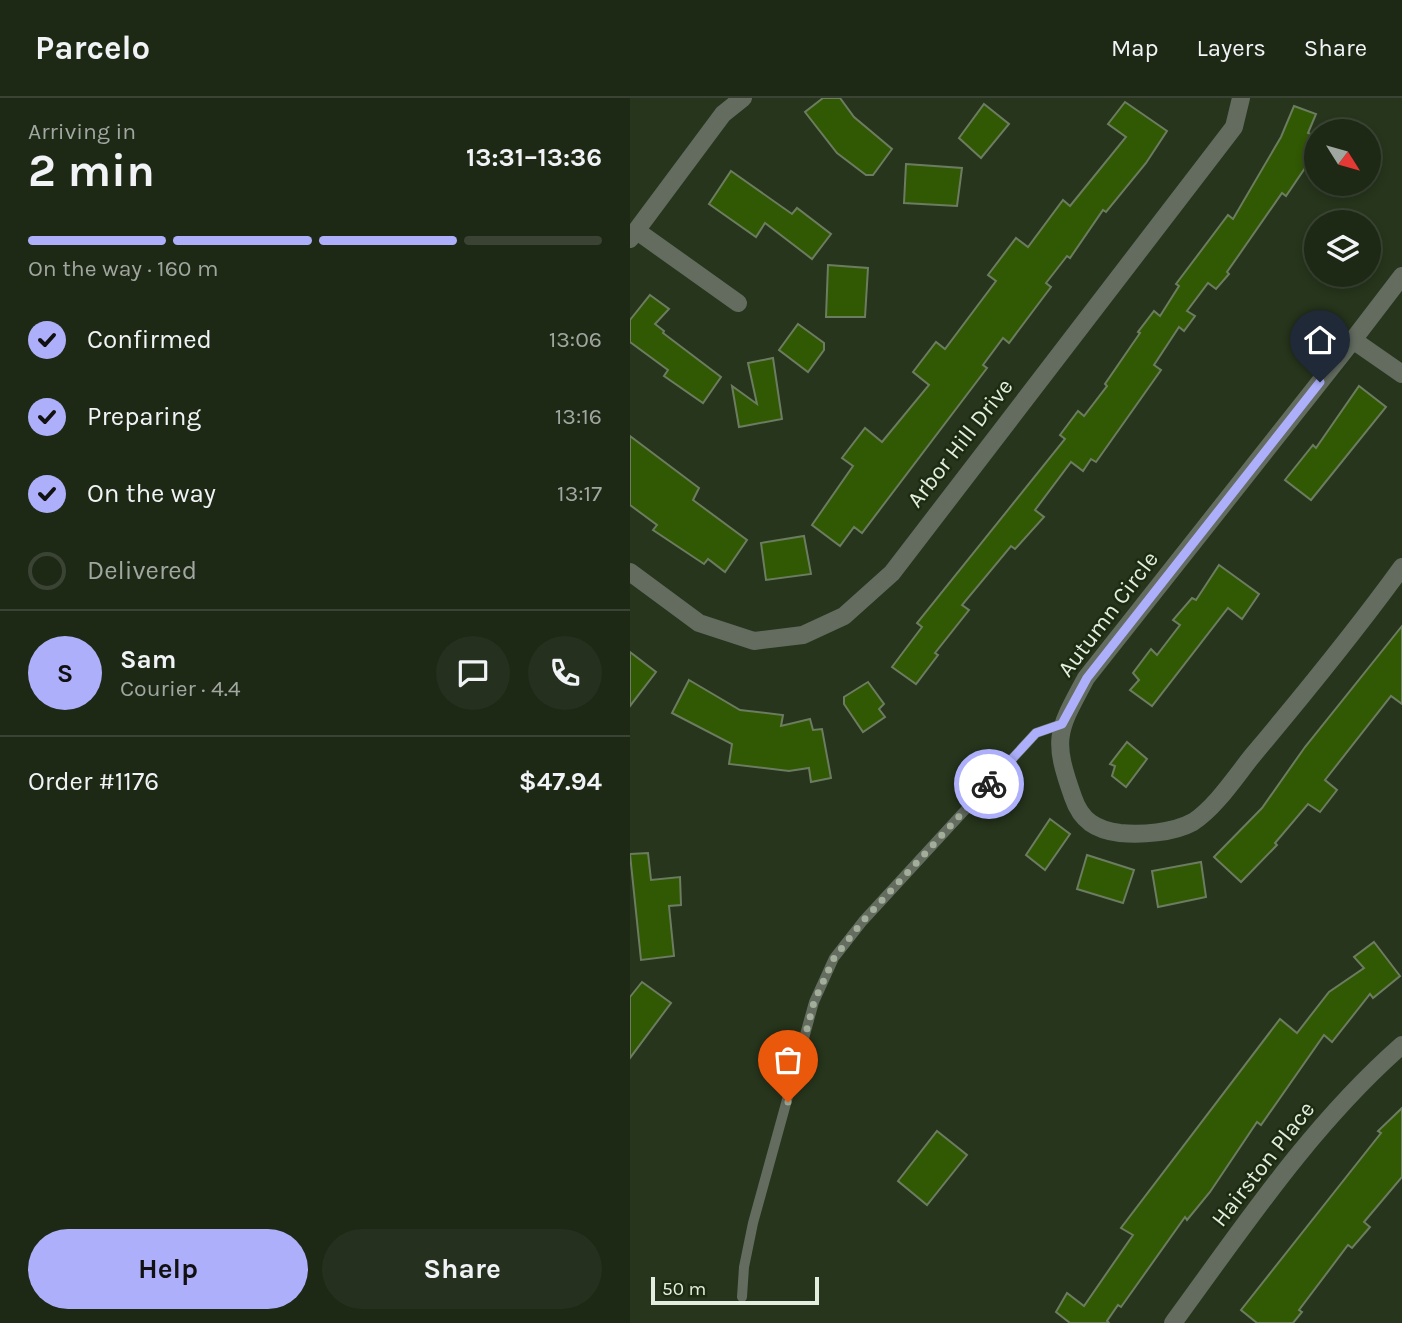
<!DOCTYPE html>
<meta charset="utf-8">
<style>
body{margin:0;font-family:Karla,sans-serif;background:#25301e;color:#f1f3f6;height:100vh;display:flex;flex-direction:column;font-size:26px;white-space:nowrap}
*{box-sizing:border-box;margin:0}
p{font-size:23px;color:#a0a6a0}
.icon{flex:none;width:38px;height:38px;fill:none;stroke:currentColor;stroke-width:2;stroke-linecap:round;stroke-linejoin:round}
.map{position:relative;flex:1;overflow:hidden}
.drawer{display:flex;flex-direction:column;background:#1d2815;width:630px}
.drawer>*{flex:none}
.needle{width:46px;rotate:127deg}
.tools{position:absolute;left:674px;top:21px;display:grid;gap:14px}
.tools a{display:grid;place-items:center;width:77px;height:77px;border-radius:50%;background:#1d2815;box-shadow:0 4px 10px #0003,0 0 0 2px #3b4434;font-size:35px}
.scale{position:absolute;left:21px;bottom:18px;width:168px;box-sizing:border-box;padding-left:7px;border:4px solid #e4eede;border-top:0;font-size:19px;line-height:24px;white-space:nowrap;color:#e4eede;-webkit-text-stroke:5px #1d2b13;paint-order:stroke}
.pin{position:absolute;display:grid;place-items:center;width:60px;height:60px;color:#fff;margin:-72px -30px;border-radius:50% 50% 50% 0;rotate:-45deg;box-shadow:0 0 7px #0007}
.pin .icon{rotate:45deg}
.courier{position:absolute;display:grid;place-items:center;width:70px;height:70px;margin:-35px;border:5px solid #adaffb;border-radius:50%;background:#fff;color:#222;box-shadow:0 2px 9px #0007}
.headline em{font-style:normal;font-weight:700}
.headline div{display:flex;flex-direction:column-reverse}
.headline{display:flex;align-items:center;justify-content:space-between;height:119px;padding:0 28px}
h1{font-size:46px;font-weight:700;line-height:52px}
.bar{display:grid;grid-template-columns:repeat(4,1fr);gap:10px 7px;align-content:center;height:84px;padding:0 28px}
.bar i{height:9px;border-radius:5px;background:#3b4434}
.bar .selected{background:#adaffb}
.bar p{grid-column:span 4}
.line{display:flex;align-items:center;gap:18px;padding:0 28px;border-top:2px solid #3b4434}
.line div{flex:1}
.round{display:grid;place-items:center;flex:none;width:74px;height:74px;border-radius:37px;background:#25301e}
ol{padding:0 28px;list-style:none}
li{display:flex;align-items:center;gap:21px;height:77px}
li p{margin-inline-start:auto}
li .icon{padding:7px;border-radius:50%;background:#adaffb;color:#111;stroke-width:4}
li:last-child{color:#a0a6a0}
li i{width:38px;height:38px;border:4px solid #3b4434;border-radius:50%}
.action{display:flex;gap:14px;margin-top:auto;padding:14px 28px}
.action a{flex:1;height:80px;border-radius:42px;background:#adaffb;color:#111;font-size:28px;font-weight:700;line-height:80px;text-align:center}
.action a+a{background:#25301e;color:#f1f3f6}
header{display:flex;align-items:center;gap:42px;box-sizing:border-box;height:98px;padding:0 35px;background:#1d2815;border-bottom:2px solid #3b4434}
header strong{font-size:33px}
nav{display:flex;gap:38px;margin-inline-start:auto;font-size:24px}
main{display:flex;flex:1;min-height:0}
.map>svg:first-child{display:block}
</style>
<header>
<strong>Parcelo</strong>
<nav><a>Map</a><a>Layers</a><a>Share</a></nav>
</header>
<main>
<section class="drawer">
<div class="headline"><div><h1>2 min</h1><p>Arriving in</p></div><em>13:31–13:36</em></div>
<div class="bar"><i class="selected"></i><i class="selected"></i><i class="selected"></i><i></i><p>On the way · 160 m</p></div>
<ol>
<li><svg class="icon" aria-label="check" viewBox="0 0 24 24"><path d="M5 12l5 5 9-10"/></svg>Confirmed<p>13:06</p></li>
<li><svg class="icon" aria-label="check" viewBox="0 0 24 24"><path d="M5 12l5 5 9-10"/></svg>Preparing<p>13:16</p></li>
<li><svg class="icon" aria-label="check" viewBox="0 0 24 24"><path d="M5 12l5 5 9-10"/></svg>On the way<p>13:17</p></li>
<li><i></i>Delivered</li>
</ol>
<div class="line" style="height:126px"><b class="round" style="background:#adaffb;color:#111">S</b><div><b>Sam</b><p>Courier · 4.4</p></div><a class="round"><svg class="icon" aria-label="chat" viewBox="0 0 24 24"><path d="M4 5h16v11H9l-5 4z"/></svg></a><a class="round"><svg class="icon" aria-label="phone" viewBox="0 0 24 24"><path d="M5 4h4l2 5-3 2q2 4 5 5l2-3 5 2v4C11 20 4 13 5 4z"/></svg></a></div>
<div class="line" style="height:91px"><div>Order #1176</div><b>$47.94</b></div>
<div class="action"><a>Help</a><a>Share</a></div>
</section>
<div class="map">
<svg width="772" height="1225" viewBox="0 0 772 1225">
<rect width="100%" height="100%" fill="#27351c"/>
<g fill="#315803" stroke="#6c7c60" stroke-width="2">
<polygon points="193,0 210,0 224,19 262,51 243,77 236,77 207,55 175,14"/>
<polygon points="495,4 537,33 516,65 476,114 473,112 440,160 437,158 416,185 421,189 379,245 373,240 353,267 357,270 232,435 224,429 210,448 182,427 223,368 212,360 235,330 252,344 299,287 283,274 306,244 315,251 366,183 358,177 386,140 398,149 433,102 440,108 496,39 478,26"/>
<polygon points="354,6 379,26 351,60 329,40"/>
<polygon points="664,8 686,16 678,35 686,38 686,44 677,67 656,98 652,95 597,174 599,176 586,191 578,185 557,213 565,218 554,233 549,229 524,267 531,272 466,364 461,361 453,373 441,364 405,412 414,419 385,451 381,448 332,507 339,512 305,555 308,557 286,586 262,569 292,529 287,525 435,341 430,337 448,313 454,318 477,288 475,286 510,235 508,234 524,213 530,218 549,188 546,186 598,117 603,121 651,39"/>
<polygon points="276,66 332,70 327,108 274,105"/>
<polygon points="101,73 162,116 167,110 201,136 182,161 135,125 126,139 79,106"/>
<polygon points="198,167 238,170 235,219 196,219"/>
<polygon points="20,197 39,211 25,226 34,233 33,235 91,279 73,305 34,278 38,272 0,244 0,222"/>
<polygon points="168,226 194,245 194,252 178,274 149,252"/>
<polygon points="143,260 152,321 109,329 102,288 127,306 118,265"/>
<polygon points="729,288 756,309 681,402 655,382 683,347 686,350"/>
<polygon points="0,338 69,390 63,402 117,442 95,474 78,461 74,466 23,432 27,427 0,407"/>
<polygon points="174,438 181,476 136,482 131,445"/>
<polygon points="589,467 629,496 612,521 598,510 522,608 500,592 509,582 503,575 521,551 527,557 550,527 543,522 562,500 566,502"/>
<polygon points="772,528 772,606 761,598 695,682 707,692 690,714 678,706 645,745 647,747 611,784 584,759 632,710 675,649"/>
<polygon points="0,554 26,574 0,608"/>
<polygon points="59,582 110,612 153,617 151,628 180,621 183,632 192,631 201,680 181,684 179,670 159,673 99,666 102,646 42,615"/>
<polygon points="238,584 254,606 249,611 255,619 233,634 214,606 214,599"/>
<polygon points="497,644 517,661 496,689 482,678 485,668 480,666"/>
<polygon points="420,721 440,736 415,772 396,757"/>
<polygon points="18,755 21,782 50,779 51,807 39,808 44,858 11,862 0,756"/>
<polygon points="457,757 504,772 493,805 447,791"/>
<polygon points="571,764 576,799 528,809 522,773"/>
<polygon points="744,844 770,878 743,900 740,896 702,944 694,937 631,1027 627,1024 580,1094 557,1122 555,1119 491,1209 488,1207 477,1223 479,1225 440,1225 426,1214 437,1195 454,1208 503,1137 491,1130 650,921 667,935 699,894 734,870 724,859"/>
<polygon points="12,884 41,905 0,960 0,899"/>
<polygon points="772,1010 772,1079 734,1124 740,1129 722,1150 718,1147 669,1212 672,1214 663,1225 627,1225 611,1212 751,1035 748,1033"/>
<polygon points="307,1033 337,1057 297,1107 268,1083"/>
</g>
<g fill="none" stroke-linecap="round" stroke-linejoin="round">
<polyline stroke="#646c60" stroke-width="10" points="112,1199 114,1169 123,1125 184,904 204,860 233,823 406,635 432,626"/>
<g stroke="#646c60" stroke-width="18">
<polyline points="7,133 108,205"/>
<polyline points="0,141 93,16 113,0"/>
<polyline points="723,242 772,178"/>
<path d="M772,276L723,242L456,580C427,634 422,640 443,699C451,723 466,732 490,735C511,737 543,735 563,724C586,709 606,678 623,657C675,595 725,534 772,469"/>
<polyline points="0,474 69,525 124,543 173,537 214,518 262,475 604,29 611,0"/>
<path d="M543,1225C614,1128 681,1027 772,947"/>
</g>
</g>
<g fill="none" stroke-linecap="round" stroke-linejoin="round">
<polyline stroke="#a2ad9a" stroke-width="7" stroke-dasharray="0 12.6" points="158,1004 184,904 204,860 233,823 359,686"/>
<polyline stroke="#adaffb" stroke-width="9" points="359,686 406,635 432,626 457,580 690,284"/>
</g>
<g text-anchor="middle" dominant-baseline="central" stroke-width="5" stroke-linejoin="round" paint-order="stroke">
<g font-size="23" fill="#e4eede" stroke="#1d2b13">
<text transform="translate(330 345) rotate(-52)">Arbor Hill Drive</text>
<text transform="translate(478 516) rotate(-53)">Autumn Circle</text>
<text transform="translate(633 1066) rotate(-52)">Hairston Place</text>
</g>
</g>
</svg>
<div class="tools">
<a><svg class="needle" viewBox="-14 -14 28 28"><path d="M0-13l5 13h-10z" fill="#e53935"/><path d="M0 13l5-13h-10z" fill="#a0a6a0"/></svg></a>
<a><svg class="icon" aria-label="layers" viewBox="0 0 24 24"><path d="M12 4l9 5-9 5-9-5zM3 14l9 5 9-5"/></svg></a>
</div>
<div class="scale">50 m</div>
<div class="pin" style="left:158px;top:1004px;background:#ea580c"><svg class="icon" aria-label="bag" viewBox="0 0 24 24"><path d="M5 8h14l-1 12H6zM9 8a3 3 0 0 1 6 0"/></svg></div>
<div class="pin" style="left:690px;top:284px;background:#1f2937"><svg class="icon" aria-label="home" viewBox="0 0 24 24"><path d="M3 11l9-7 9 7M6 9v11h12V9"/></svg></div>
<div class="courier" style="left:359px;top:686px"><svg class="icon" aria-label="bike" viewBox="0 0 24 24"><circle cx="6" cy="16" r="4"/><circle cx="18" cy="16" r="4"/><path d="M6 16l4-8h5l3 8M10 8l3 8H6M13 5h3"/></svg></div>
</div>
</main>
